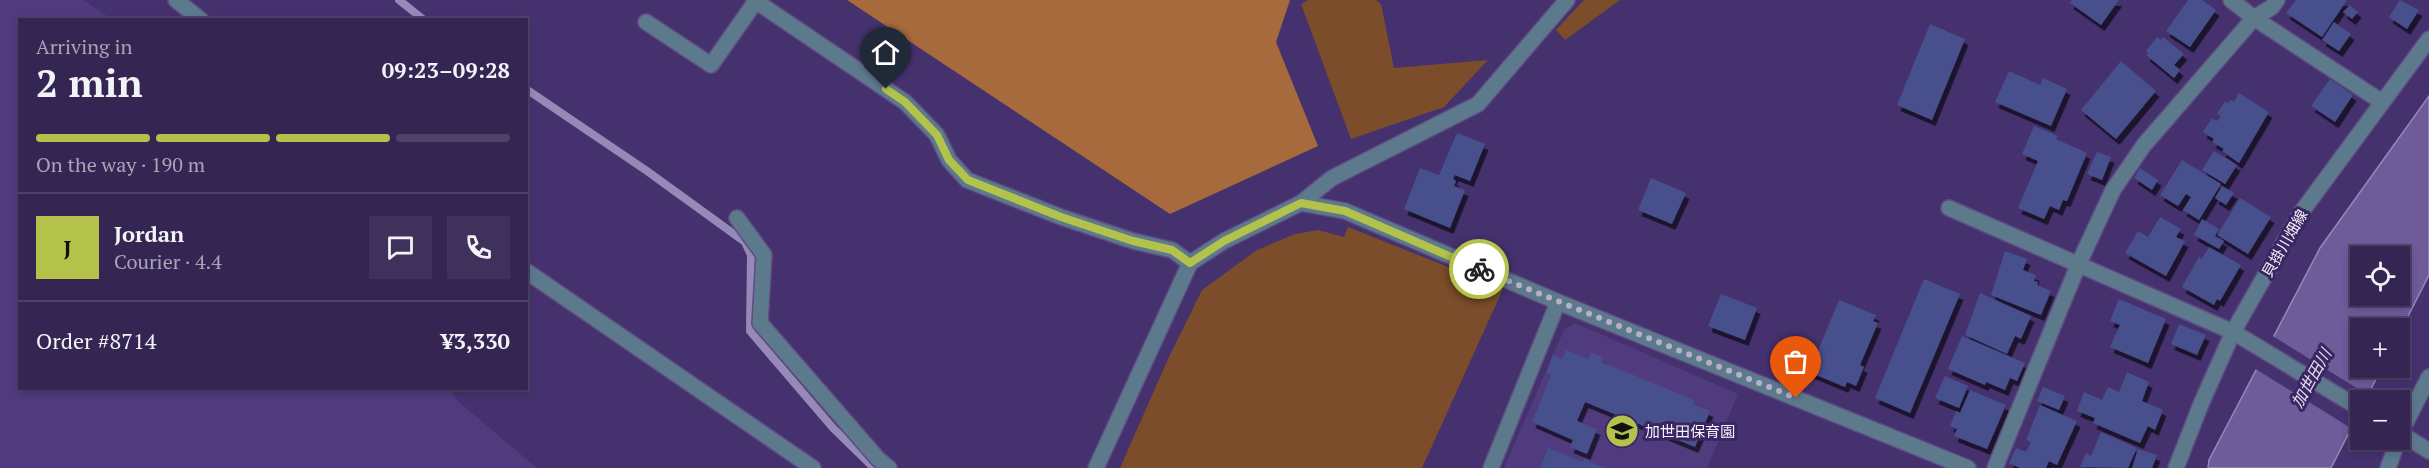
<!DOCTYPE html>
<meta charset="utf-8">
<style>
body{margin:0;font-family:"PT Serif","Noto Sans JP",serif;background:#3f315c;color:#f1f3f6;height:100vh;display:flex;flex-direction:column;font-size:22px;white-space:nowrap}
*{box-sizing:border-box;margin:0}
p{font-size:20px;color:#a9a5b8}
.icon{flex:none;width:33px;height:33px;fill:none;stroke:currentColor;stroke-width:2;stroke-linecap:round;stroke-linejoin:round}
.map{position:relative;flex:1;overflow:hidden}
.panel{position:absolute;left:18px;top:18px;width:510px;height:372px;display:flex;flex-direction:column;background:#342552;border-radius:0px;box-shadow:0 3px 9px #0003,0 0 0 2px #4e4269}
.panel>*{flex:none}
.fabs{position:absolute;left:2350px;top:246px;display:grid;gap:12px}
.fabs a{display:grid;place-items:center;width:60px;height:60px;border-radius:0px;background:#342552;box-shadow:0 3px 9px #0003,0 0 0 2px #4e4269;font-size:30px}
.pin{position:absolute;display:grid;place-items:center;width:51px;height:51px;color:#fff;margin:-62px -26px;border-radius:50% 50% 50% 0;rotate:-45deg;box-shadow:0 0 6px #0007}
.pin .icon{rotate:45deg}
.courier{position:absolute;display:grid;place-items:center;width:60px;height:60px;margin:-30px;border:4px solid #b3c24b;border-radius:50%;background:#fff;color:#222;box-shadow:0 2px 8px #0007}
.overview em{font-style:normal;font-weight:600}
.overview div{display:flex;flex-direction:column-reverse}
.overview{display:flex;align-items:center;justify-content:space-between;height:102px;padding:0 18px}
h1{font-size:39px;font-weight:600;line-height:45px}
.bar{display:grid;grid-template-columns:repeat(4,1fr);gap:9px 6px;align-content:center;height:72px;padding:0 18px}
.bar i{height:8px;border-radius:4px;background:#4e4269}
.bar .on{background:#b3c24b}
.bar p{grid-column:span 4}
.line{display:flex;align-items:center;gap:15px;padding:0 18px;border-top:2px solid #4e4269}
.line div{flex:1}
.round{display:grid;place-items:center;flex:none;width:63px;height:63px;border-radius:0px;background:#3f315c}
.map>svg:first-child{display:block}
</style>
<div class="map">
<svg width="2429" height="468" viewBox="0 0 2429 468">
<defs>
<filter id="shadow"><feDropShadow dx="3.5" dy="6" stdDeviation="0" flood-color="#0009"/></filter>
</defs>
<rect width="100%" height="100%" fill="#45316e"/>
<g fill="#503b7e">
<polygon points="0,0 84,0 111,19 20,20 20,388 450,389 459,402 537,468 0,468"/>
<polygon points="1575,323 1738,394 1707,468 1504,468 1564,330"/>
</g>
<g fill="#7c4d2a">
<polygon points="1309,0 1376,0 1381,4 1394,68 1488,60 1444,107 1351,139 1301,4"/>
<polygon points="1584,0 1620,0 1565,40 1556,30"/>
<polygon points="1348,227 1503,289 1422,468 1120,468 1168,359 1202,290 1257,250 1295,234 1318,230 1344,237"/>
</g>
<polygon fill="#a76a3d" points="847,0 1290,0 1276,42 1318,146 1170,214"/>
<path fill="#6d5b9a" stroke="#9689b7" stroke-width="1.5" fill-rule="evenodd" d="M2429,96V275L2400,332V328H2361V368H2382L2365,400H2361V409L2331,468H2208L2209,460L2320,248ZM2361,256H2400V296H2361Z"/>
<polygon fill="#45316e" points="2271,335 2371,397 2369,400 2361,400 2361,415 2354,430 2254,368"/>
<g fill="none" stroke-linecap="round" stroke-linejoin="round">
<g stroke="#9689b7" stroke-width="8">
<polyline points="399,0 424,20"/>
<polyline points="526,89 647,171 745,242 751,255 750,331 833,428 874,468"/>
</g>
</g>
<g fill="#474f8c" filter="url(#shadow)">
<polygon points="2072,0 2119,0 2101,25 2070,3"/>
<polygon points="2188,0 2202,0 2216,10 2190,47 2166,31"/>
<polygon points="2296,0 2347,0 2322,37 2286,13"/>
<polygon points="2400,0 2419,10 2407,29 2389,17"/>
<polygon points="2350,5 2358,12 2352,19 2343,12"/>
<polygon points="2334,22 2351,34 2339,51 2322,40"/>
<polygon points="1930,24 1965,39 1932,120 1897,105"/>
<polygon points="2157,37 2161,40 2163,37 2184,54 2174,65 2180,70 2174,78 2146,55 2148,53 2146,51"/>
<polygon points="2121,61 2156,91 2116,139 2081,110"/>
<polygon points="2009,71 2040,85 2043,78 2067,89 2051,126 1995,102"/>
<polygon points="2330,79 2353,95 2335,122 2311,106"/>
<polygon points="2239,93 2269,112 2239,163 2222,151 2224,149 2212,142 2214,139 2203,132 2212,118 2217,121 2221,116 2217,114 2225,101 2228,103 2231,100 2234,102"/>
<polygon points="2034,126 2058,136 2056,139 2087,153 2067,201 2063,200 2059,210 2050,206 2044,219 2018,208 2038,161 2022,154"/>
<polygon points="1457,133 1485,144 1470,181 1455,175 1453,179 1456,181 1454,186 1465,190 1450,228 1404,209 1420,168 1439,175"/>
<polygon points="2214,151 2237,165 2225,184 2202,170"/>
<polygon points="2097,152 2111,157 2102,180 2087,174"/>
<polygon points="2182,160 2221,184 2199,220 2183,210 2191,197 2186,194 2178,206 2160,195"/>
<polygon points="2140,168 2158,180 2152,190 2134,178"/>
<polygon points="1651,178 1686,193 1672,224 1638,210"/>
<polygon points="2222,186 2234,193 2226,205 2215,198"/>
<polygon points="2240,198 2271,217 2248,254 2217,235"/>
<polygon points="2160,217 2181,229 2176,237 2185,241 2166,276 2125,253 2138,231 2148,237"/>
<polygon points="2202,219 2219,229 2215,236 2224,241 2219,249 2194,235"/>
<polygon points="2209,247 2241,265 2220,301 2217,299 2214,305 2182,287 2199,257 2202,259"/>
<polygon points="2005,251 2027,259 2023,270 2036,275 2034,281 2038,282 2037,285 2051,291 2041,315 1991,295"/>
<polygon points="1924,279 1960,294 1910,413 1875,398"/>
<polygon points="1980,293 2031,316 2021,339 2015,336 2007,354 1965,335"/>
<polygon points="1721,294 1757,308 1745,340 1708,326"/>
<polygon points="2119,299 2166,319 2148,363 2110,347 2120,325 2110,321"/>
<polygon points="1839,300 1876,315 1873,321 1878,323 1860,365 1864,367 1856,386 1847,382 1845,387 1809,372"/>
<polygon points="2179,324 2206,335 2197,355 2171,344"/>
<polygon points="1962,336 2025,363 2017,381 2010,378 2005,390 1986,382 1985,385 1948,369"/>
<polygon points="1566,350 1588,359 1591,352 1604,358 1602,362 1694,400 1693,404 1710,411 1695,447 1585,402 1577,421 1597,429 1587,454 1570,447 1573,440 1532,422 1551,375 1546,373 1553,355 1562,359"/>
<polygon points="2127,372 2149,382 2142,401 2163,410 2155,430 2148,426 2140,443 2093,423 2095,418 2077,411 2084,392 2102,400 2108,387 2119,392"/>
<polygon points="1945,376 1968,386 1959,408 1935,398"/>
<polygon points="2043,387 2065,396 2059,410 2037,401"/>
<polygon points="1970,390 2006,405 1987,449 1954,436 1957,429 1950,426 1956,411 1960,413"/>
<polygon points="2040,405 2077,421 2057,465 2049,461 2046,468 2020,468 2009,463 2016,448 2026,452 2031,442 2026,440"/>
<polygon points="2101,432 2137,448 2128,468 2080,467 2086,453 2091,456"/>
<polygon points="1548,448 1583,462 1584,459 1605,468 1540,468"/>
<polygon points="2138,449 2157,455 2152,468 2132,468"/>
</g>
<g fill="none" stroke-linecap="round" stroke-linejoin="round">
<defs>
<g id="minor">
<polyline points="754,0 905,102 937,135 949,160 967,180 1061,217 1133,241 1172,250 1190,263"/>
<polyline points="2231,0 2254,18 2382,102"/>
<polyline points="646,22 711,65 756,1"/>
<polyline points="1301,203 1345,211 1558,302 1968,468"/>
<polyline points="1949,208 2233,332 2361,409"/>
<polyline points="737,218 764,255 760,323 878,459 889,468"/>
<polyline points="2400,433 2429,451"/>
<polyline points="2400,434 2429,377"/>
<polyline points="1096,468 1190,263 1224,241 1301,203 1332,178 1478,104 1567,0"/>
<polyline points="1491,468 1558,302"/>
<polyline points="1995,468 2079,263 2113,190 2144,145 2254,18 2272,7 2277,0"/>
<polyline points="2388,468 2398,440"/>
</g>
<g id="tertiary">
<polyline points="176,0 201,20"/>
<polyline points="526,271 813,468"/>
<polyline points="2176,468 2201,404 2233,332 2300,214 2429,39"/>
</g>
</defs>
<use href="#minor" stroke="#5e4c82" stroke-width="18"/>
<use href="#tertiary" stroke="#5e4c82" stroke-width="18"/>
<use href="#minor" stroke="#5d7a8d" stroke-width="15"/>
<use href="#tertiary" stroke="#5d7a8d" stroke-width="15"/>
</g>
<g fill="none" stroke-linecap="round" stroke-linejoin="round">
<polyline stroke="#b7afca" stroke-width="6" stroke-dasharray="0 10.8" points="1479,269 1796,398"/>
<polyline stroke="#b3c24b" stroke-width="8" points="886,89 905,102 937,135 949,160 968,180 1061,217 1133,241 1172,250 1190,263 1224,241 1301,203 1345,211 1479,269"/>
</g>
<defs>
<symbol id="school-disc" viewBox="-11 -11 22 22"><circle r="9.5" fill="#b3c24b" stroke="#3a2662"/><path d="M0-5L7-2L0 1L-7-2ZM-4 1L0 2.5L4 1V4Q0 6-4 4Z" fill="#111"/></symbol>
</defs>
<g fill-rule="evenodd">
<use href="#school-disc" x="1603" y="412" width="38" height="38"/>
</g>
<g text-anchor="middle" dominant-baseline="central" stroke-width="6" stroke-linejoin="round" paint-order="stroke">
<g font-size="15" fill="#f5f3fb" stroke="#3a2662">
<text transform="translate(2284 243) rotate(-60)">貝掛川畑線</text>
</g>
<g font-size="15" fill="#f5f3fb" stroke="#3a2662" text-anchor="start">
<text x="1645" y="431">加世田保育園</text>
</g>
<g font-size="16" font-style="italic" fill="#e2def1" stroke="#3a2662">
<text transform="translate(2311 378) rotate(-61)">加世田川</text>
</g>
</g>
</svg>
<div class="fabs">
<a><svg class="icon" aria-label="locate" viewBox="0 0 24 24"><circle cx="12" cy="12" r="6"/><path d="M12 2v4M12 18v4M2 12h4M18 12h4"/></svg></a>
<a>+</a>
<a>−</a>
</div>
<div class="pin" style="left:1796px;top:398px;background:#ea580c"><svg class="icon" aria-label="bag" viewBox="0 0 24 24"><path d="M5 8h14l-1 12H6zM9 8a3 3 0 0 1 6 0"/></svg></div>
<div class="pin" style="left:886px;top:89px;background:#1f2937"><svg class="icon" aria-label="home" viewBox="0 0 24 24"><path d="M3 11l9-7 9 7M6 9v11h12V9"/></svg></div>
<div class="courier" style="left:1479px;top:269px"><svg class="icon" aria-label="bike" viewBox="0 0 24 24"><circle cx="6" cy="16" r="4"/><circle cx="18" cy="16" r="4"/><path d="M6 16l4-8h5l3 8M10 8l3 8H6M13 5h3"/></svg></div>
<section class="panel">
<div class="overview"><div><h1>2 min</h1><p>Arriving in</p></div><em>09:23–09:28</em></div>
<div class="bar"><i class="on"></i><i class="on"></i><i class="on"></i><i></i><p>On the way · 190 m</p></div>
<div class="line" style="height:108px"><b class="round" style="background:#b3c24b;color:#111">J</b><div><b>Jordan</b><p>Courier · 4.4</p></div><a class="round"><svg class="icon" aria-label="chat" viewBox="0 0 24 24"><path d="M4 5h16v11H9l-5 4z"/></svg></a><a class="round"><svg class="icon" aria-label="phone" viewBox="0 0 24 24"><path d="M5 4h4l2 5-3 2q2 4 5 5l2-3 5 2v4C11 20 4 13 5 4z"/></svg></a></div>
<div class="line" style="height:78px"><div>Order #8714</div><b>¥3,330</b></div>
</section>
</div>
